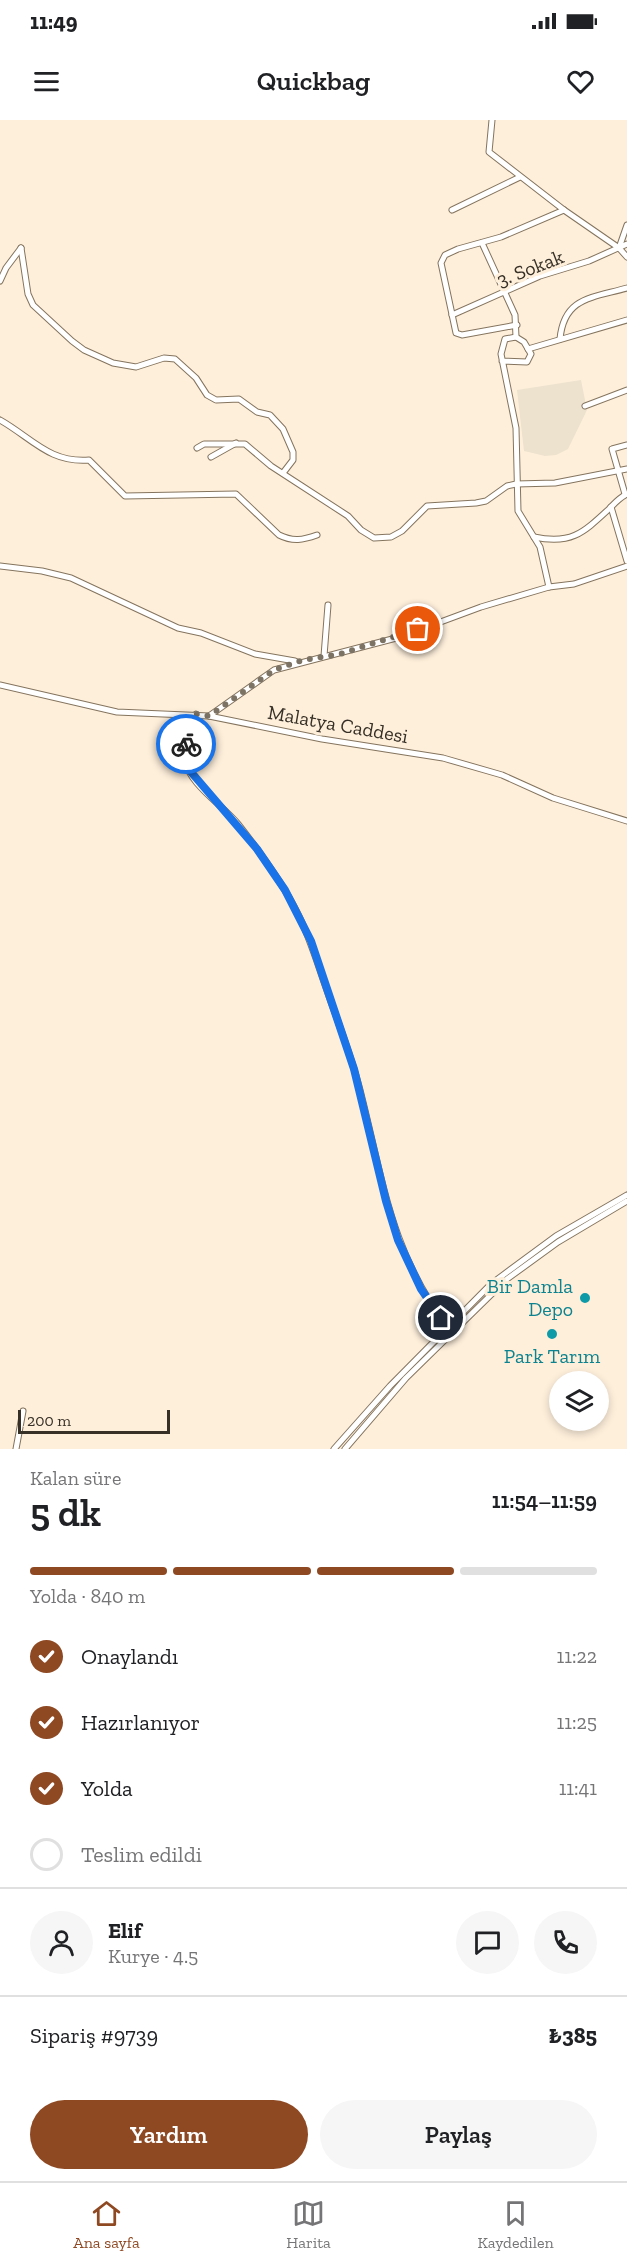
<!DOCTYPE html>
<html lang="tr">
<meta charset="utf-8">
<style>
body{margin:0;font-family:"Zilla Slab",serif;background:#f6f6f6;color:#202124;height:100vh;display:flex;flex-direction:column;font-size:22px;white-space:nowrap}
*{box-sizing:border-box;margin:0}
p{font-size:20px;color:#757577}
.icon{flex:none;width:33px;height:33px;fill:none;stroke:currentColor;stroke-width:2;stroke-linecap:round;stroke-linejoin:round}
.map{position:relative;height:1329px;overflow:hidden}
.details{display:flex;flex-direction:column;background:#fff;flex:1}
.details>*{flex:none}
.controls{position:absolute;left:549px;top:1251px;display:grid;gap:12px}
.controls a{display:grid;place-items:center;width:60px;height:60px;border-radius:50%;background:#fff;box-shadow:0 3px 9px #0003;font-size:30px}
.scale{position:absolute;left:18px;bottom:15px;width:152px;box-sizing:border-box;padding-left:6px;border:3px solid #373026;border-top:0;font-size:16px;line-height:21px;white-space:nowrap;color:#373026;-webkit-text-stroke:4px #feefdb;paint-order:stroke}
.pin{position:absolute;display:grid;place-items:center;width:51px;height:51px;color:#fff;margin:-26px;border:3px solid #fff;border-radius:50%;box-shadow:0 2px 6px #0007}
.courier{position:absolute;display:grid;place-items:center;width:60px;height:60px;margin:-30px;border:4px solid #1a73e8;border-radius:50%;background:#fff;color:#222;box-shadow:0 2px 8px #0007}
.head em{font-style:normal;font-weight:600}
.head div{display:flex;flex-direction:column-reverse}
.head{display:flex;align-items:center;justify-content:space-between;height:102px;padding:0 30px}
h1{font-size:39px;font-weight:600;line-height:45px}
.bar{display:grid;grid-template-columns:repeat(4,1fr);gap:9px 6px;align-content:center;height:72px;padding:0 30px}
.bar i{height:8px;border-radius:4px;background:#e0e0e0}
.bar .active{background:#8e4822}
.bar p{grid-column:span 4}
.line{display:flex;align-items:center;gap:15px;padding:0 30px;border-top:2px solid #e0e0e0}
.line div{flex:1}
.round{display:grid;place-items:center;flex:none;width:63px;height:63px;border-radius:32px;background:#f6f6f6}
ol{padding:0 30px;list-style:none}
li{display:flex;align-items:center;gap:18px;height:66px}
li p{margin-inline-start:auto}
li .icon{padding:6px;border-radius:50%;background:#8e4822;color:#fff;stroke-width:4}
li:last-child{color:#757577}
li i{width:33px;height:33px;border:3px solid #e0e0e0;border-radius:50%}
.action{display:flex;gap:12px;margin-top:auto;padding:12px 30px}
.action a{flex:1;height:69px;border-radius:36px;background:#8e4822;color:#fff;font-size:24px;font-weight:600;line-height:69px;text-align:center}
.action a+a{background:#f6f6f6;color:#202124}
.status{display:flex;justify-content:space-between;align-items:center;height:42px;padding:0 30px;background:#fff;direction:ltr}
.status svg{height:16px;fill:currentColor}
header{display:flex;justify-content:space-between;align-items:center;height:78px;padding:0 30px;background:#fff;font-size:27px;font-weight:600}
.menu{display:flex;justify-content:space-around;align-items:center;height:84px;border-top:2px solid #e0e0e0;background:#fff;font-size:16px;color:#757577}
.menu a{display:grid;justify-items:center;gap:3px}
.menu .active{color:#8e4822}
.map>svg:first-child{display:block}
</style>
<div class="status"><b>11:49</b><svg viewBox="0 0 49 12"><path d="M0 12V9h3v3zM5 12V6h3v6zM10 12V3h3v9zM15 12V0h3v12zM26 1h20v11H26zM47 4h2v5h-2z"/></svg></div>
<header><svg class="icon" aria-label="menu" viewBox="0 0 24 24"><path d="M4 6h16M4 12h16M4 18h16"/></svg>Quickbag<svg class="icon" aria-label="heart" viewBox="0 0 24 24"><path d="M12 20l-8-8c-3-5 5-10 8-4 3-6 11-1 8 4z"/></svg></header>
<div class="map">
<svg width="627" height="1329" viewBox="0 0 627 1329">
<rect width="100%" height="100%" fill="#feefdb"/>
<polygon fill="#ede2ce" points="581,260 587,290 568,329 556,335 545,336 524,331 517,270"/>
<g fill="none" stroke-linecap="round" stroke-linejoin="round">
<defs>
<g id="minor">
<polyline points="492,0 489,32 564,90 619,128 627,137"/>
<polyline points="452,90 520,57"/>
<polyline points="482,123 515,195 516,217"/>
<polyline points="21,128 28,174 33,185 72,221 84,230 113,243 136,247 164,238 175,239 196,258 207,275 216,280 239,279 257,292 270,295 283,309 293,332 293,340 283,353"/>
<polyline points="619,128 627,105"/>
<polyline points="0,161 6,148 21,128"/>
<polyline points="452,195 540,156 589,141 627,124"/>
<polyline points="517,205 462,215 456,213 441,143 445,135 458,129 501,117 564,90"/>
<path d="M560,219C564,177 592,178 627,168"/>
<polyline points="528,229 627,200"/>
<polyline points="502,241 527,242 531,234 524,222 516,217 505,219 501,234 516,308 518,391 540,427 549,467"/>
<polyline points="585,286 627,270"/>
<path d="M0,300C32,318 49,343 89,340L125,376L236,374L279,415C293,422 303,420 317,415"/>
<polyline points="197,328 204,324 245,324 271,346 348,396 361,410 374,418 391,417 402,411 427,386 476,383 486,381 507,366 516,364 555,363 627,349"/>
<polyline points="211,337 236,323"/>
<polyline points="625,374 612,329 627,325"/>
<polyline points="611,387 627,441"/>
<path d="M534,417C571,425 583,413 609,389C615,383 619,378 627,374"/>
<polyline points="0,446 42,451 71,458 178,508 201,513 255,534 295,541"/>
<polyline points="324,536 328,485"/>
<polyline points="0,565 117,592 209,596 322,619 443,638 502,655 553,678 627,701"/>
<path d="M196,594C192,607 182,625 184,638C189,665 222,684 238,704C260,732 282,762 298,794C309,816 316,839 324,862C337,900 353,939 362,978C384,1066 392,1135 449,1209"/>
<polyline points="209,596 274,550 400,517 481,487 549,467 574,464 627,446"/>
<polyline points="16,1329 23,1291"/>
<polyline points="334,1329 390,1266 491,1164 556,1116 627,1075"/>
<polyline points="345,1329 406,1258 507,1159 558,1122 627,1081"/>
</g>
</defs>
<use href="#minor" stroke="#84745e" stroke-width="7"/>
<use href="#minor" stroke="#fff" stroke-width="5"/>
</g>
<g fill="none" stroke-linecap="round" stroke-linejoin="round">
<polyline stroke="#7d7365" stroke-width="6" stroke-dasharray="0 10.8" points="186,624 196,594 209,596 274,550 303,540 340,534 418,509"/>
<polyline stroke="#1a73e8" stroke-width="8" points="186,624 184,636 191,652 257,729 285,770 311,821 354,949 386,1081 398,1120 421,1169 441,1198"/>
</g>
<g fill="#0f9aa8" stroke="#feefdb" stroke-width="2">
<circle cx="585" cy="1178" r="6"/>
<circle cx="552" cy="1214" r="6"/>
</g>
<g text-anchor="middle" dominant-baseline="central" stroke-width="6" stroke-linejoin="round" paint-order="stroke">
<g font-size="20" fill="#373026" stroke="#feefdb">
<text transform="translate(530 148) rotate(-21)">3. Sokak</text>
<text transform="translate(338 604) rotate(10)">Malatya Caddesi</text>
</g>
<g font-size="20" fill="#0d838f" stroke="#feefdb" text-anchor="end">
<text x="573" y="1166">Bir Damla<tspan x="573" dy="23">Depo</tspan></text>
<text x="552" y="1236" text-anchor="middle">Park Tarım</text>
</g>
</g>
</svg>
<div class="controls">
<a><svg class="icon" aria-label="layers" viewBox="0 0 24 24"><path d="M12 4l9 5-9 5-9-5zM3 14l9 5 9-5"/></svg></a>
</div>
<div class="scale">200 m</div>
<div class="pin" style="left:418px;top:509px;background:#ea580c"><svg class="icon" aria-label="bag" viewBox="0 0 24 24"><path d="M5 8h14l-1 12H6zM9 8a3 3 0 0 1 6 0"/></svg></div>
<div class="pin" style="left:441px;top:1198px;background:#1f2937"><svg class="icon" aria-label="home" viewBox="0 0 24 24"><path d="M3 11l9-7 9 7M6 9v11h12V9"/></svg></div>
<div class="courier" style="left:186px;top:624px"><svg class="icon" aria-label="bike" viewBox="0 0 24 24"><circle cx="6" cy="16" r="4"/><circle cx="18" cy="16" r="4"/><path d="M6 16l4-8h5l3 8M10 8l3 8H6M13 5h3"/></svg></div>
</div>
<section class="details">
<div class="head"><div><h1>5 dk</h1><p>Kalan süre</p></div><em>11:54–11:59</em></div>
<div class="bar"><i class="active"></i><i class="active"></i><i class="active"></i><i></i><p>Yolda · 840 m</p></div>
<ol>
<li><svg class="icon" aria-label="check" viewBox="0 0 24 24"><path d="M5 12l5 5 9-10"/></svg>Onaylandı<p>11:22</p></li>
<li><svg class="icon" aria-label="check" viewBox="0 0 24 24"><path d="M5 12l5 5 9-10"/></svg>Hazırlanıyor<p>11:25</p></li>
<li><svg class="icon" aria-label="check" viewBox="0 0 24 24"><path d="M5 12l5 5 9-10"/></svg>Yolda<p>11:41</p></li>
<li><i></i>Teslim edildi</li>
</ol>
<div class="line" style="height:108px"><a class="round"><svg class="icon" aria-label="person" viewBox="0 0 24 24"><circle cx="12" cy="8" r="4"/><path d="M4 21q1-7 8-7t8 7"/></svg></a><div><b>Elif</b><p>Kurye · 4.5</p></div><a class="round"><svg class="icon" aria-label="chat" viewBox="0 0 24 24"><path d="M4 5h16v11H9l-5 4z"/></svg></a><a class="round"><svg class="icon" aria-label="phone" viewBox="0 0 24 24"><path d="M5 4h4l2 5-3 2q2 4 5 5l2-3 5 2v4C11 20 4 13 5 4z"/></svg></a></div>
<div class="line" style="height:78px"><div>Sipariş #9739</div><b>₺385</b></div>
<div class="action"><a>Yardım</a><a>Paylaş</a></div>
</section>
<nav class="menu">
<a class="active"><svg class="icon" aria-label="home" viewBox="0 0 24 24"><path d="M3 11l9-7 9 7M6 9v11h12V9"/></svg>Ana sayfa</a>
<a><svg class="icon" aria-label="map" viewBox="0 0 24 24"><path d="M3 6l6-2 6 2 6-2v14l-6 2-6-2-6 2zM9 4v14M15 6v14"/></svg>Harita</a>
<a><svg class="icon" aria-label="saved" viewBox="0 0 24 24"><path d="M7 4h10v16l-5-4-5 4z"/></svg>Kaydedilen</a>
</nav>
